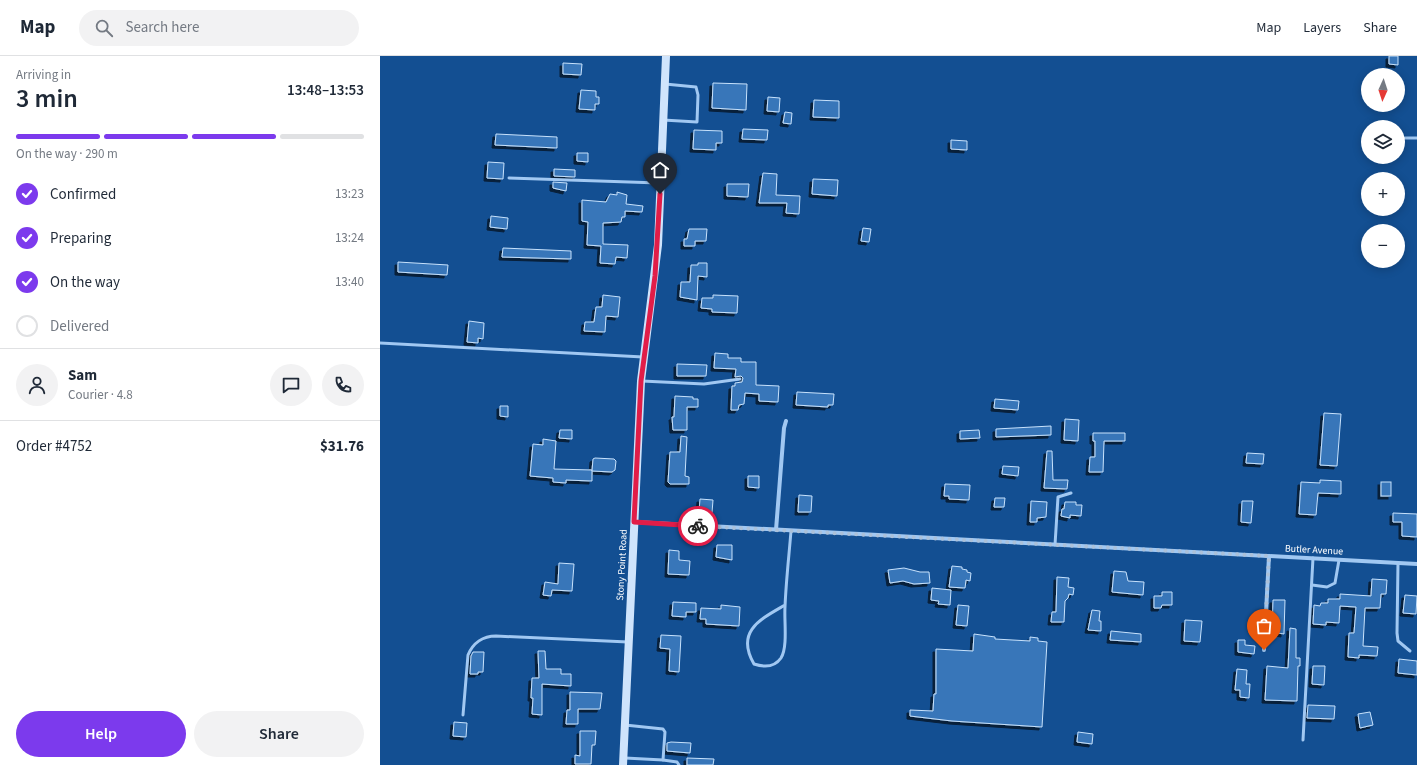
<!DOCTYPE html>
<meta charset="utf-8">
<style>
body{margin:0;font-family:"Source Sans 3",sans-serif;background:#f2f2f3;color:#1f2937;height:100vh;display:flex;flex-direction:column;font-size:15px;white-space:nowrap}
*{box-sizing:border-box;margin:0}
p{font-size:13px;color:#747a83}
.icon{flex:none;width:22px;height:22px;fill:none;stroke:currentColor;stroke-width:2;stroke-linecap:round;stroke-linejoin:round}
.map{position:relative;flex:1;overflow:hidden}
.side{display:flex;flex-direction:column;background:#fff;width:380px}
.side>*{flex:none}
.needle{width:26px;rotate:183deg}
.controls{position:absolute;left:981px;top:12px;display:grid;gap:8px}
.controls a{display:grid;place-items:center;width:44px;height:44px;border-radius:50%;background:#fff;box-shadow:0 2px 10px #0003;font-size:20px}
.pin{position:absolute;display:grid;place-items:center;width:34px;height:34px;color:#fff;margin:-41px -17px;border-radius:50% 50% 50% 0;rotate:-45deg;box-shadow:0 0 4px #0007}
.pin .icon{rotate:45deg}
.courier{position:absolute;display:grid;place-items:center;width:40px;height:40px;margin:-20px;border:3px solid #e11d48;border-radius:50%;background:#fff;color:#222;box-shadow:0 1px 5px #0007}
.head em{font-style:normal;font-weight:600}
.head div{display:flex;flex-direction:column-reverse}
.head{display:flex;align-items:center;justify-content:space-between;height:68px;padding:0 16px}
h1{font-size:26px;font-weight:600;line-height:30px}
.bar{display:grid;grid-template-columns:repeat(4,1fr);gap:6px 4px;align-content:center;height:48px;padding:0 16px}
.bar i{height:5px;border-radius:3px;background:#e0e1e3}
.bar .current{background:#7c3aed}
.bar p{grid-column:span 4}
.line{display:flex;align-items:center;gap:10px;padding:0 16px;border-top:1px solid #e0e1e3}
.line div{flex:1}
.round{display:grid;place-items:center;flex:none;width:42px;height:42px;border-radius:21px;background:#f2f2f3}
ol{padding:0 16px;list-style:none}
li{display:flex;align-items:center;gap:12px;height:44px}
li p{margin-inline-start:auto}
li .icon{padding:4px;border-radius:50%;background:#7c3aed;color:#fff;stroke-width:4}
li:last-child{color:#747a83}
li i{width:22px;height:22px;border:2px solid #e0e1e3;border-radius:50%}
.action{display:flex;gap:8px;margin-top:auto;padding:8px 16px}
.action a{flex:1;height:46px;border-radius:24px;background:#7c3aed;color:#fff;font-size:16px;font-weight:600;line-height:46px;text-align:center}
.action a+a{background:#f2f2f3;color:#1f2937}
header{display:flex;align-items:center;gap:24px;box-sizing:border-box;height:56px;padding:0 20px;background:#fff;border-bottom:1px solid #e0e1e3}
header strong{font-size:19px}
nav{display:flex;gap:22px;margin-inline-start:auto;font-size:14px}
.search{width:280px;height:36px;background:#f2f2f3;display:flex;align-items:center;gap:10px;box-sizing:border-box;padding:0 14px;border-radius:22px;color:#747a83;font-size:15px}
main{display:flex;flex:1;min-height:0}
.map>svg:first-child{display:block}
</style>
<header>
<strong>Map</strong>
<div class="search"><svg class="icon" aria-label="search" viewBox="0 0 24 24"><circle cx="10" cy="10" r="6"/><path d="M15 15l6 6"/></svg>Search here</div>
<nav><a>Map</a><a>Layers</a><a>Share</a></nav>
</header>
<main>
<section class="side">
<div class="head"><div><h1>3 min</h1><p>Arriving in</p></div><em>13:48–13:53</em></div>
<div class="bar"><i class="current"></i><i class="current"></i><i class="current"></i><i></i><p>On the way · 290 m</p></div>
<ol>
<li><svg class="icon" aria-label="check" viewBox="0 0 24 24"><path d="M5 12l5 5 9-10"/></svg>Confirmed<p>13:23</p></li>
<li><svg class="icon" aria-label="check" viewBox="0 0 24 24"><path d="M5 12l5 5 9-10"/></svg>Preparing<p>13:24</p></li>
<li><svg class="icon" aria-label="check" viewBox="0 0 24 24"><path d="M5 12l5 5 9-10"/></svg>On the way<p>13:40</p></li>
<li><i></i>Delivered</li>
</ol>
<div class="line" style="height:72px"><a class="round"><svg class="icon" aria-label="person" viewBox="0 0 24 24"><circle cx="12" cy="8" r="4"/><path d="M4 21q1-7 8-7t8 7"/></svg></a><div><b>Sam</b><p>Courier · 4.8</p></div><a class="round"><svg class="icon" aria-label="chat" viewBox="0 0 24 24"><path d="M4 5h16v11H9l-5 4z"/></svg></a><a class="round"><svg class="icon" aria-label="phone" viewBox="0 0 24 24"><path d="M5 4h4l2 5-3 2q2 4 5 5l2-3 5 2v4C11 20 4 13 5 4z"/></svg></a></div>
<div class="line" style="height:52px"><div>Order #4752</div><b>$31.76</b></div>
<div class="action"><a>Help</a><a>Share</a></div>
</section>
<div class="map">
<svg width="1037" height="709" viewBox="0 0 1037 709">
<defs>
<filter id="shadow"><feDropShadow dx="-3" dy="3" stdDeviation="0" flood-color="#0009"/></filter>
</defs>
<rect width="100%" height="100%" fill="#134f92"/>
<g fill="#3776b9" stroke="#c8e2fc" filter="url(#shadow)">
<polygon points="1009,0 1018,0 1018,9 1009,8"/>
<polygon points="183,7 202,8 201,19 183,18"/>
<polygon points="333,27 367,28 366,54 332,52"/>
<polygon points="201,34 216,35 216,41 219,41 219,48 215,48 215,54 199,53"/>
<polygon points="388,41 400,42 399,56 387,55"/>
<polygon points="434,44 459,45 459,62 433,61"/>
<polygon points="405,56 412,57 411,68 403,67"/>
<polygon points="363,73 388,74 387,84 362,83"/>
<polygon points="314,74 342,75 342,87 336,87 336,94 313,93"/>
<polygon points="116,78 177,81 177,92 115,89"/>
<polygon points="571,84 587,85 587,94 571,93"/>
<polygon points="197,97 208,97 208,106 197,105"/>
<polygon points="108,106 124,107 123,123 107,122"/>
<polygon points="174,113 195,114 195,121 174,120"/>
<polygon points="383,117 397,118 396,139 420,140 419,158 406,157 407,147 379,147"/>
<polygon points="433,123 458,124 457,140 432,138"/>
<polygon points="173,126 187,127 186,135 173,132"/>
<polygon points="347,128 369,128 368,141 347,140"/>
<polygon points="237,136 247,139 246,148 263,150 262,156 245,155 245,161 242,161 241,166 223,167 223,188 248,189 247,202 236,201 235,208 220,207 221,190 207,189 208,166 202,165 202,144 226,146 230,138 237,139"/>
<polygon points="111,160 128,162 127,173 110,171"/>
<polygon points="483,172 491,173 489,186 481,185"/>
<polygon points="309,173 327,173 326,185 315,185 315,190 304,190 304,183 307,183"/>
<polygon points="123,192 191,195 191,203 122,201"/>
<polygon points="18,206 68,209 67,219 18,216"/>
<polygon points="318,207 327,207 327,221 318,220 317,244 300,241 301,226 310,226 311,209 318,209"/>
<polygon points="223,239 240,241 238,261 226,260 225,276 204,275 205,266 214,266 216,251 222,251"/>
<polygon points="333,239 358,240 357,257 332,256 332,253 321,252 322,242 333,242"/>
<polygon points="89,265 104,267 103,283 98,282 98,287 87,286"/>
<polygon points="335,297 348,298 348,302 361,302 361,306 376,306 376,329 399,330 398,346 379,345 379,338 365,337 364,348 359,349 358,354 351,354 352,330 355,330 355,327 362,326 363,322 361,320 355,321 356,313 334,312"/>
<polygon points="297,308 327,309 326,320 297,320"/>
<polygon points="417,336 454,338 453,349 448,349 448,351 416,349"/>
<polygon points="295,340 313,341 313,343 318,343 318,351 307,351 307,374 293,374 292,361 294,361"/>
<polygon points="615,343 639,345 638,354 614,352"/>
<polygon points="120,350 128,350 128,361 120,360"/>
<polygon points="944,357 961,358 957,410 940,409"/>
<polygon points="685,363 699,364 698,385 684,384"/>
<polygon points="671,370 671,379 616,381 616,373"/>
<polygon points="180,374 192,374 192,383 179,382"/>
<polygon points="599,374 600,382 580,383 580,375"/>
<polygon points="713,377 745,377 745,385 724,385 723,416 709,416 710,401 715,401 715,385 713,385"/>
<polygon points="301,380 307,381 305,420 309,421 309,428 290,428 288,426 290,396 300,396"/>
<polygon points="163,383 176,385 174,413 212,414 212,425 186,424 186,427 173,426 173,422 150,420 153,388 163,389"/>
<polygon points="667,395 672,395 673,424 688,424 687,433 664,432"/>
<polygon points="867,397 884,398 883,408 866,407"/>
<polygon points="215,402 234,403 236,405 235,414 232,416 212,415 213,403"/>
<polygon points="623,410 639,411 638,420 622,418"/>
<polygon points="368,420 379,420 379,432 368,431"/>
<polygon points="940,424 961,425 961,438 938,437 936,459 919,458 921,426 940,427"/>
<rect x="1001" y="426" width="10" height="14"/>
<polygon points="565,428 590,429 589,444 569,443 569,440 564,440"/>
<polygon points="419,439 432,440 431,456 418,456"/>
<polygon points="615,442 625,442 624,451 614,451"/>
<polygon points="320,443 333,444 332,457 319,456"/>
<polygon points="651,445 667,446 666,461 657,462 657,466 650,466"/>
<polygon points="862,445 873,445 871,467 861,466"/>
<polygon points="685,446 696,446 696,449 702,449 701,460 690,459 690,462 681,460 682,453 684,453"/>
<polygon points="1013,457 1037,458 1037,481 1022,480 1022,466 1013,466"/>
<polygon points="337,489 352,489 352,504 336,501"/>
<polygon points="289,494 299,495 299,504 310,505 309,519 288,518"/>
<polygon points="179,507 194,508 192,535 172,534 171,540 163,539 165,526 178,528"/>
<polygon points="572,510 582,511 582,513 587,514 587,516 591,517 590,525 586,524 585,532 569,531"/>
<polygon points="524,512 540,516 549,516 550,527 534,528 523,525 510,527 508,514"/>
<polygon points="734,515 746,516 748,525 764,526 763,539 732,536"/>
<polygon points="677,521 689,522 688,531 694,532 693,539 689,538 688,542 685,545 684,566 671,566 672,556 676,556"/>
<polygon points="992,523 1007,524 1006,538 1001,538 1000,552 985,552 983,590 998,591 997,600 979,599 979,602 968,601 969,577 974,577 976,551 960,550 959,567 946,566 946,569 933,568 934,549 940,550 941,547 948,547 948,543 960,543 960,538 991,540"/>
<polygon points="552,532 571,534 570,549 558,548 559,545 551,544"/>
<polygon points="782,536 792,536 792,549 782,549 781,552 774,552 774,540 782,540"/>
<polygon points="1025,539 1037,540 1036,558 1023,557"/>
<polygon points="893,544 905,544 904,578 892,576"/>
<polygon points="293,546 316,547 316,556 306,556 306,561 292,560"/>
<polygon points="341,549 360,551 359,570 326,568 326,563 320,563 321,552 341,553"/>
<polygon points="578,549 589,550 587,570 576,569"/>
<polygon points="712,554 720,555 719,565 721,565 721,575 708,574"/>
<polygon points="805,564 822,565 820,586 804,585"/>
<polygon points="910,572 916,573 916,602 920,602 920,610 918,610 917,645 885,644 887,610 908,612"/>
<polygon points="731,575 761,578 761,586 730,584"/>
<polygon points="594,578 615,581 615,583 650,585 650,581 658,582 658,585 667,586 662,671 572,665 530,660 530,654 553,655 554,638 556,638 556,593 593,595"/>
<polygon points="281,579 301,580 299,616 289,615 290,593 280,592"/>
<polygon points="858,584 865,584 865,589 875,590 874,598 858,596"/>
<polygon points="158,595 165,595 166,613 181,613 181,618 191,618 191,630 162,628 162,659 152,658 153,642 151,642 152,622 159,622"/>
<polygon points="93,596 104,596 103,616 98,616 98,618 90,618 91,600"/>
<polygon points="1019,603 1037,605 1037,619 1018,617"/>
<polygon points="933,610 945,610 944,629 932,628"/>
<polygon points="857,613 867,614 866,628 870,628 869,642 860,641 860,634 855,634"/>
<polygon points="190,636 222,637 220,653 198,653 198,668 186,668 187,654 190,654"/>
<polygon points="928,649 955,650 954,663 927,662"/>
<polygon points="990,656 993,669 980,672 978,658"/>
<polygon points="74,666 87,667 86,681 73,680"/>
<polygon points="200,675 216,675 215,689 212,689 211,708 195,708 195,699 200,700"/>
<polygon points="698,676 713,678 712,688 697,686"/>
<polygon points="291,686 311,687 310,697 287,695 287,687"/>
<polygon points="307,702 334,703 333,709 307,709"/>
</g>
<g fill="none" stroke-linecap="round" stroke-linejoin="round">
<g stroke="#a1c8f2" stroke-width="3">
<polyline points="283,64 317,66 318,39 316,31 285,28"/>
<polyline points="1025,82 1037,82"/>
<polyline points="129,122 279,127"/>
<polyline points="0,287 263,301"/>
<polyline points="262,325 324,328 360,323"/>
<polyline points="675,489 678,441 691,437"/>
<polyline points="1018,507 1017,577 1018,585 1030,595"/>
<polyline points="932,529 947,531 955,527 959,504"/>
<path d="M405,549C381,563 355,575 374,608C383,611 394,612 401,602C408,591 404,564 405,551C406,525 409,500 411,475"/>
<path d="M83,659L88,599C93,587 103,580 116,580L248,586"/>
<polyline points="245,669 283,673 285,676 283,704 297,706 299,709"/>
<polyline points="923,684 933,502"/>
<polyline points="245,702 283,704"/>
</g>
<g stroke="#a1c8f2" stroke-width="4">
<polyline points="255,466 1037,508"/>
<polyline points="396,474 404,372 406,365"/>
<polyline points="884,594 889,500"/>
</g>
<polyline stroke="#cfe4fc" stroke-width="8" points="243,709 261,325 278,189 286,0"/>
</g>
<g fill="none" stroke-linecap="round" stroke-linejoin="round">
<polyline stroke="#acc1d9" stroke-width="4" stroke-dasharray="0 7.2" points="318,470 889,500 884,594"/>
<polyline stroke="#e11d48" stroke-width="5" points="280,138 275,220 261,325 254,466 318,470"/>
</g>
<g text-anchor="middle" dominant-baseline="central" stroke-width="3" stroke-linejoin="round" paint-order="stroke">
<g font-size="10" fill="#fff" stroke="#134f92">
<text transform="translate(934 494) rotate(3)">Butler Avenue</text>
<text transform="translate(242 509) rotate(-87)">Stony Point Road</text>
</g>
</g>
</svg>
<div class="controls">
<a><svg class="needle" viewBox="-14 -14 28 28"><path d="M0-13l5 13h-10z" fill="#e53935"/><path d="M0 13l5-13h-10z" fill="#747a83"/></svg></a>
<a><svg class="icon" aria-label="layers" viewBox="0 0 24 24"><path d="M12 4l9 5-9 5-9-5zM3 14l9 5 9-5"/></svg></a>
<a>+</a>
<a>−</a>
</div>
<div class="pin" style="left:884px;top:594px;background:#ea580c"><svg class="icon" aria-label="bag" viewBox="0 0 24 24"><path d="M5 8h14l-1 12H6zM9 8a3 3 0 0 1 6 0"/></svg></div>
<div class="pin" style="left:280px;top:138px;background:#1f2937"><svg class="icon" aria-label="home" viewBox="0 0 24 24"><path d="M3 11l9-7 9 7M6 9v11h12V9"/></svg></div>
<div class="courier" style="left:318px;top:470px"><svg class="icon" aria-label="bike" viewBox="0 0 24 24"><circle cx="6" cy="16" r="4"/><circle cx="18" cy="16" r="4"/><path d="M6 16l4-8h5l3 8M10 8l3 8H6M13 5h3"/></svg></div>
</div>
</main>
